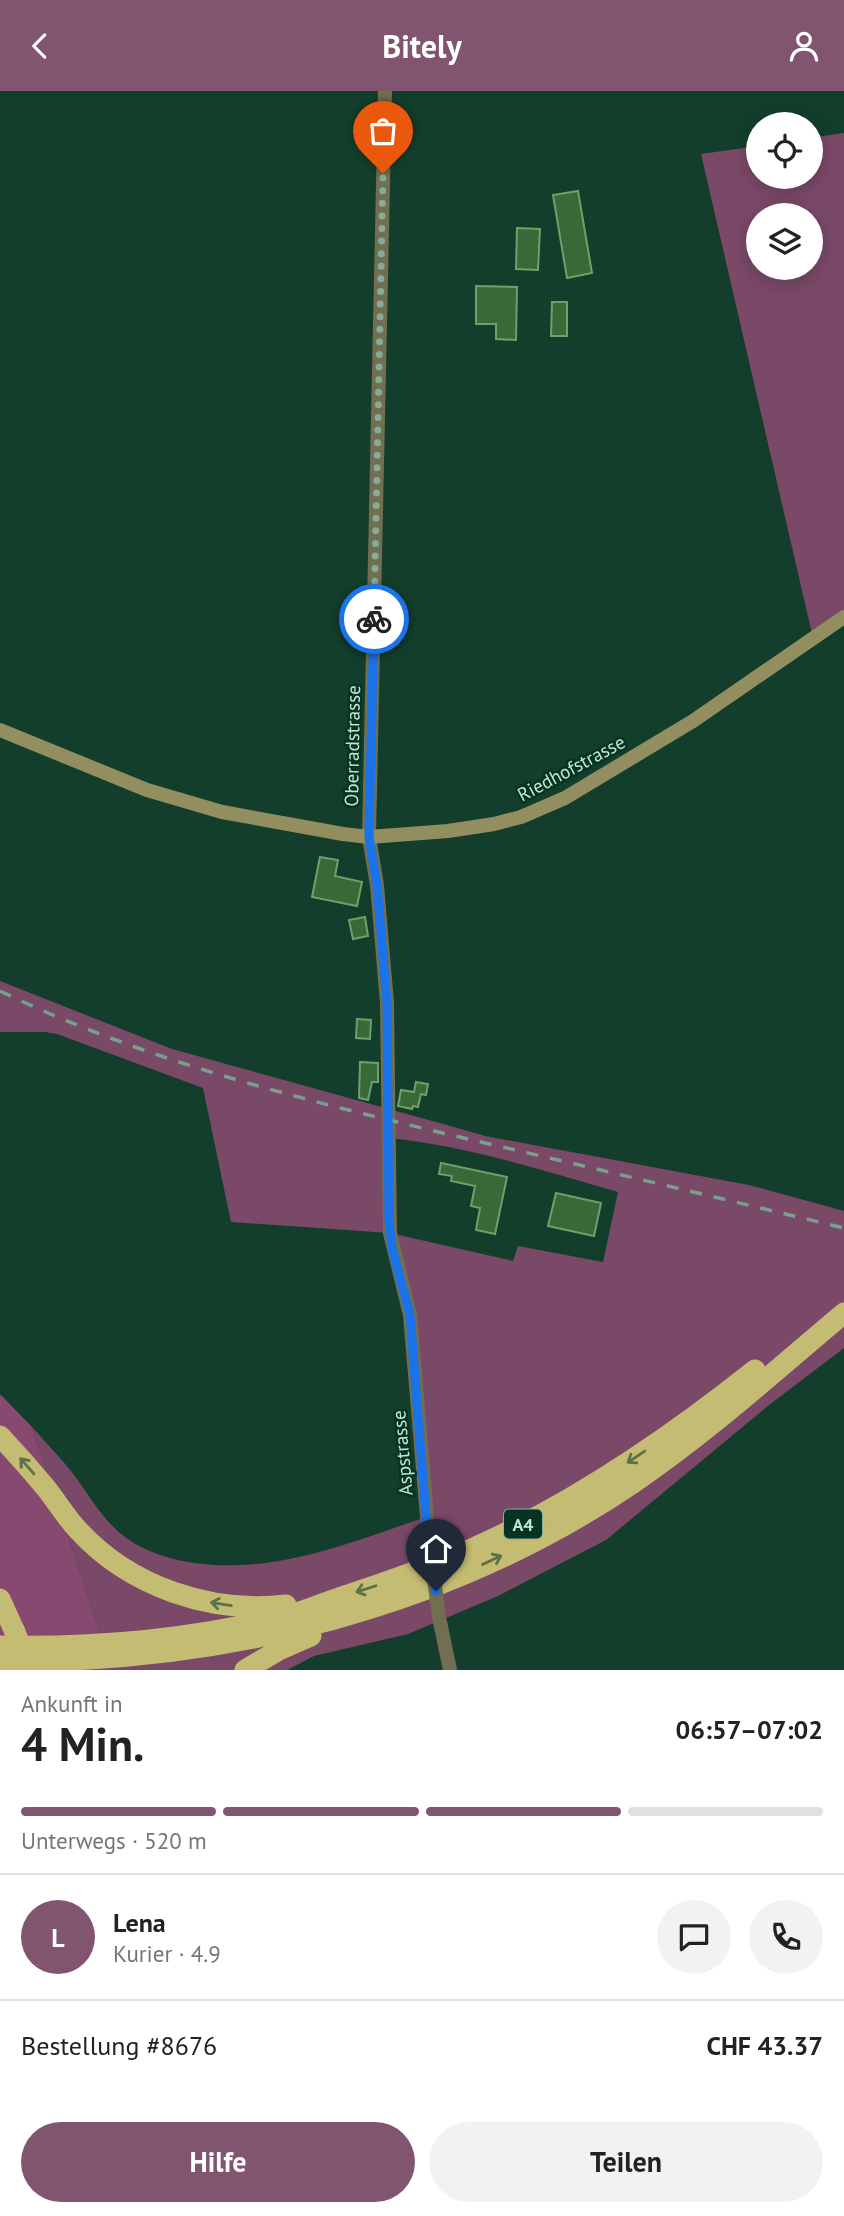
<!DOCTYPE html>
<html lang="de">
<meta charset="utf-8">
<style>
body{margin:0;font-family:"PT Sans",sans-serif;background:#f2f2f2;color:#222;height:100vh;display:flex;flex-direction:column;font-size:26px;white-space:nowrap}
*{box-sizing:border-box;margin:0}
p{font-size:23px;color:#767676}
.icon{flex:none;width:38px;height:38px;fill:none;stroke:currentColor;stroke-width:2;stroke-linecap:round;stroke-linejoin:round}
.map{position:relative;height:1579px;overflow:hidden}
.details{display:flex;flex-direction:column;background:#fff;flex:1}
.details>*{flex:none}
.buttons{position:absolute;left:746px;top:21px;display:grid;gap:14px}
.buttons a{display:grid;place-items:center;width:77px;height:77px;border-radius:50%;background:#fff;box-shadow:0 4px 18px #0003;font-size:35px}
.pin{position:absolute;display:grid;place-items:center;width:60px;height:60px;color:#fff;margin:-72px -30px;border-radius:50% 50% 50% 0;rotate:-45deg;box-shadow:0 0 7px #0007}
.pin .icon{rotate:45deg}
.courier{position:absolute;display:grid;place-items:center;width:70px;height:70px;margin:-35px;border:5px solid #1a73e8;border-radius:50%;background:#fff;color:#222;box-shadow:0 2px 9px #0007}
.head em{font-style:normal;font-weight:800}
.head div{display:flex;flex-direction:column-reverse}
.head{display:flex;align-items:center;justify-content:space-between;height:119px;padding:0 21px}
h1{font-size:46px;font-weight:800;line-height:52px}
.bar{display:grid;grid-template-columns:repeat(4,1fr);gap:10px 7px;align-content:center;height:84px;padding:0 21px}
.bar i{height:9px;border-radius:5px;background:#e0e0e0}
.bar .selected{background:#815470}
.bar p{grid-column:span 4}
.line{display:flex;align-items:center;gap:18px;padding:0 21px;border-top:2px solid #e0e0e0}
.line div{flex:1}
.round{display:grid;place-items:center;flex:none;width:74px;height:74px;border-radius:37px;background:#f2f2f2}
.action{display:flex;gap:14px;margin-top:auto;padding:14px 21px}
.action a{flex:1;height:80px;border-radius:42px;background:#815470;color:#fff;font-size:28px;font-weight:800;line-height:80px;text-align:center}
.action a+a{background:#f2f2f2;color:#222}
header{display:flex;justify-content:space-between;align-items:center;height:91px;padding:0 21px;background:#815470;color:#fff;font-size:32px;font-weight:800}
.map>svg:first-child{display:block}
</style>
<header><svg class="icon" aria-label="back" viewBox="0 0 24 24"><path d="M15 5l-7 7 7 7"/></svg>Bitely<svg class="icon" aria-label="person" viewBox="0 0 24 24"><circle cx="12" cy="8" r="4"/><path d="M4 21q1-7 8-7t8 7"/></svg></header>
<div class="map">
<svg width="844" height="1579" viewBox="0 0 844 1579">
<rect width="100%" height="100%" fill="#133e2c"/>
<g fill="#7a4968" fill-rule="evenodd">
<path d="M844,42V526L813,547L701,63L758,55V86H810V47ZM758,124H810V177H758Z"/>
<path d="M0,890L172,958L454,1036L485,1045L749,1094L844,1120V1257L769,1314L606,1449L498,1505L408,1543L314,1565L287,1579H112L32,1336C46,1352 61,1367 74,1384C89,1404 101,1426 120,1442C139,1458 164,1467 188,1471C272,1485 349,1452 426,1426L412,1236L389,1142L231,1131L203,997L57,943L45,941H0ZM389,1047C467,1055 542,1079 618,1101L603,1171L518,1155L513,1170L390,1142Z"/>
</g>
<polygon fill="#884971" points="0,1303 32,1336 112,1579 0,1579"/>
<g fill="#396936" stroke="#6ea069" stroke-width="2">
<polygon points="578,100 592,182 567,187 553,104"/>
<polygon points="517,137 540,138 538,179 516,178"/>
<polygon points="476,195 517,196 516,249 496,248 496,233 476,233"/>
<polygon points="552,211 567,211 567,245 551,245"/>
<polygon points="320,766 338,769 335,785 362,791 357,815 312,806"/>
<polygon points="365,826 368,845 353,848 349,829"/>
<polygon points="357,928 371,929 370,948 356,947"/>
<polygon points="360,971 378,972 378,991 372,991 368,1009 359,1007"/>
<polygon points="416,991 428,993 426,1004 421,1003 418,1016 413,1015 412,1018 398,1015 401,999 414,1001"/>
<polygon points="441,1072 507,1086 495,1143 476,1139 480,1117 471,1115 475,1095 451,1090 452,1085 439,1083"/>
<polygon points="556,1102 601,1112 594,1145 548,1135"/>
</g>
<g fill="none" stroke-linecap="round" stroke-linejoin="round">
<g stroke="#716e51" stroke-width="14">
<polyline points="385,0 369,746 377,794 387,912 390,1142 410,1224 429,1449"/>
<polyline points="439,1526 450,1579"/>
</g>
<polyline stroke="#938e5f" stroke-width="14" points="0,639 147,699 222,721 343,743 369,746 448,740 494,733 521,726 565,707 693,630 844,526"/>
<g stroke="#c4bc72" stroke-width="21">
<path d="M0,1345C16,1362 31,1379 46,1397C57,1411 66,1426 78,1439C130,1496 211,1523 286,1514"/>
<polyline points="0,1508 15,1541"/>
<path d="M0,1555C101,1557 202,1548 299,1521C313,1517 326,1511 339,1507C383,1492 426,1478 469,1459C572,1414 667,1349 755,1279"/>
<path d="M0,1570C221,1573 449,1517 633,1392C708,1341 775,1280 844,1222"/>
<polyline points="245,1579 279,1559 311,1545"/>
</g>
<path stroke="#78a08d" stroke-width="3.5" stroke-dasharray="12 12" stroke-linecap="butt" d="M0,900C149,972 308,1010 468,1048C593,1077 719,1107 844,1137"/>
<polyline stroke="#716e51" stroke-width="14" points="429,1449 439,1526"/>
<g stroke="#c4bc72" stroke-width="21">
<polyline points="15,1541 30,1579"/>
<polyline points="0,1564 6,1579"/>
</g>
</g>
<defs><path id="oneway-shaft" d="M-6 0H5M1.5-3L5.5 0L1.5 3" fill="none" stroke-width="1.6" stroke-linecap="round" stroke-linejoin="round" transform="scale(1.75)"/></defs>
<g stroke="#5b7146">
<use href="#oneway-shaft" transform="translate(636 1366) rotate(146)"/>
<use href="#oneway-shaft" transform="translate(27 1375) rotate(-131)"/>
<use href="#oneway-shaft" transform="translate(492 1469) rotate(-25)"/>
<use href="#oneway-shaft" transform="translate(366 1498) rotate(162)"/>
<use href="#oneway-shaft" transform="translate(221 1513) rotate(-171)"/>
</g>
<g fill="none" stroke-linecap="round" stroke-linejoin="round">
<polyline stroke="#84ac99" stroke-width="7" stroke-dasharray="0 12.6" points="374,528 383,82"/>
<polyline stroke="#1a73e8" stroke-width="9" points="374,528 369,746 377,794 387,912 389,1131 392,1157 410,1224 426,1426 436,1500"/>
</g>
<g text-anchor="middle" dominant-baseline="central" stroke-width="5" stroke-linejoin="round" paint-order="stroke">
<rect fill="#063322" stroke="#89b19e" stroke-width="2" x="504" y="1418.5" width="38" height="29" rx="5"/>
<g font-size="18" font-weight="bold" fill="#c1e7d3">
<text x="523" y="1433">A4</text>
</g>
<g font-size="19" fill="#c1e7d3" stroke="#063322">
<text transform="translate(352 655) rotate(-89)">Oberradstrasse</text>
<text transform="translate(571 677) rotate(-28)">Riedhofstrasse</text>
<text transform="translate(402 1362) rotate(-95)">Aspstrasse</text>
</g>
</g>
</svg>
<div class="buttons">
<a><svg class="icon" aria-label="locate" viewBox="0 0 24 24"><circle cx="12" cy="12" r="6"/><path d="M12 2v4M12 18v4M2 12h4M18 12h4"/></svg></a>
<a><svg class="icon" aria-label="layers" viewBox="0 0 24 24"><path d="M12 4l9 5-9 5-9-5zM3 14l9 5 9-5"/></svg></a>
</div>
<div class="pin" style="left:383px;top:82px;background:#ea580c"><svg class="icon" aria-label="bag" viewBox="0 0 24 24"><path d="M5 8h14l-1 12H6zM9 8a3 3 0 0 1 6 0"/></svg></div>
<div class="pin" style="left:436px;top:1500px;background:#1f2937"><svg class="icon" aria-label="home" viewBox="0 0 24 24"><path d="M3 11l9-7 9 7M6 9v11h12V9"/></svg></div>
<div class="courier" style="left:374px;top:528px"><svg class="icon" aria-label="bike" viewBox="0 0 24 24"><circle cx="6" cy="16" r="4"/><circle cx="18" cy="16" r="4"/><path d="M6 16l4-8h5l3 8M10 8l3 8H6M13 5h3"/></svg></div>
</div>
<section class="details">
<div class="head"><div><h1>4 Min.</h1><p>Ankunft in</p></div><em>06:57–07:02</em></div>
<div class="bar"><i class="selected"></i><i class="selected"></i><i class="selected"></i><i></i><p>Unterwegs · 520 m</p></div>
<div class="line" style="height:126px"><b class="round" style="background:#815470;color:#fff">L</b><div><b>Lena</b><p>Kurier · 4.9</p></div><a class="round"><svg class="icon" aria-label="chat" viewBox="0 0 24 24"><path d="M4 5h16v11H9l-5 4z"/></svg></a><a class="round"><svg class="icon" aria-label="phone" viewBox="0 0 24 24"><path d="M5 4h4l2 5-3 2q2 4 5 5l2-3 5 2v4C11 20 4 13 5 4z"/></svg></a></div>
<div class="line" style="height:91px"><div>Bestellung #8676</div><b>CHF 43.37</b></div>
<div class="action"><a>Hilfe</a><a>Teilen</a></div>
</section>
